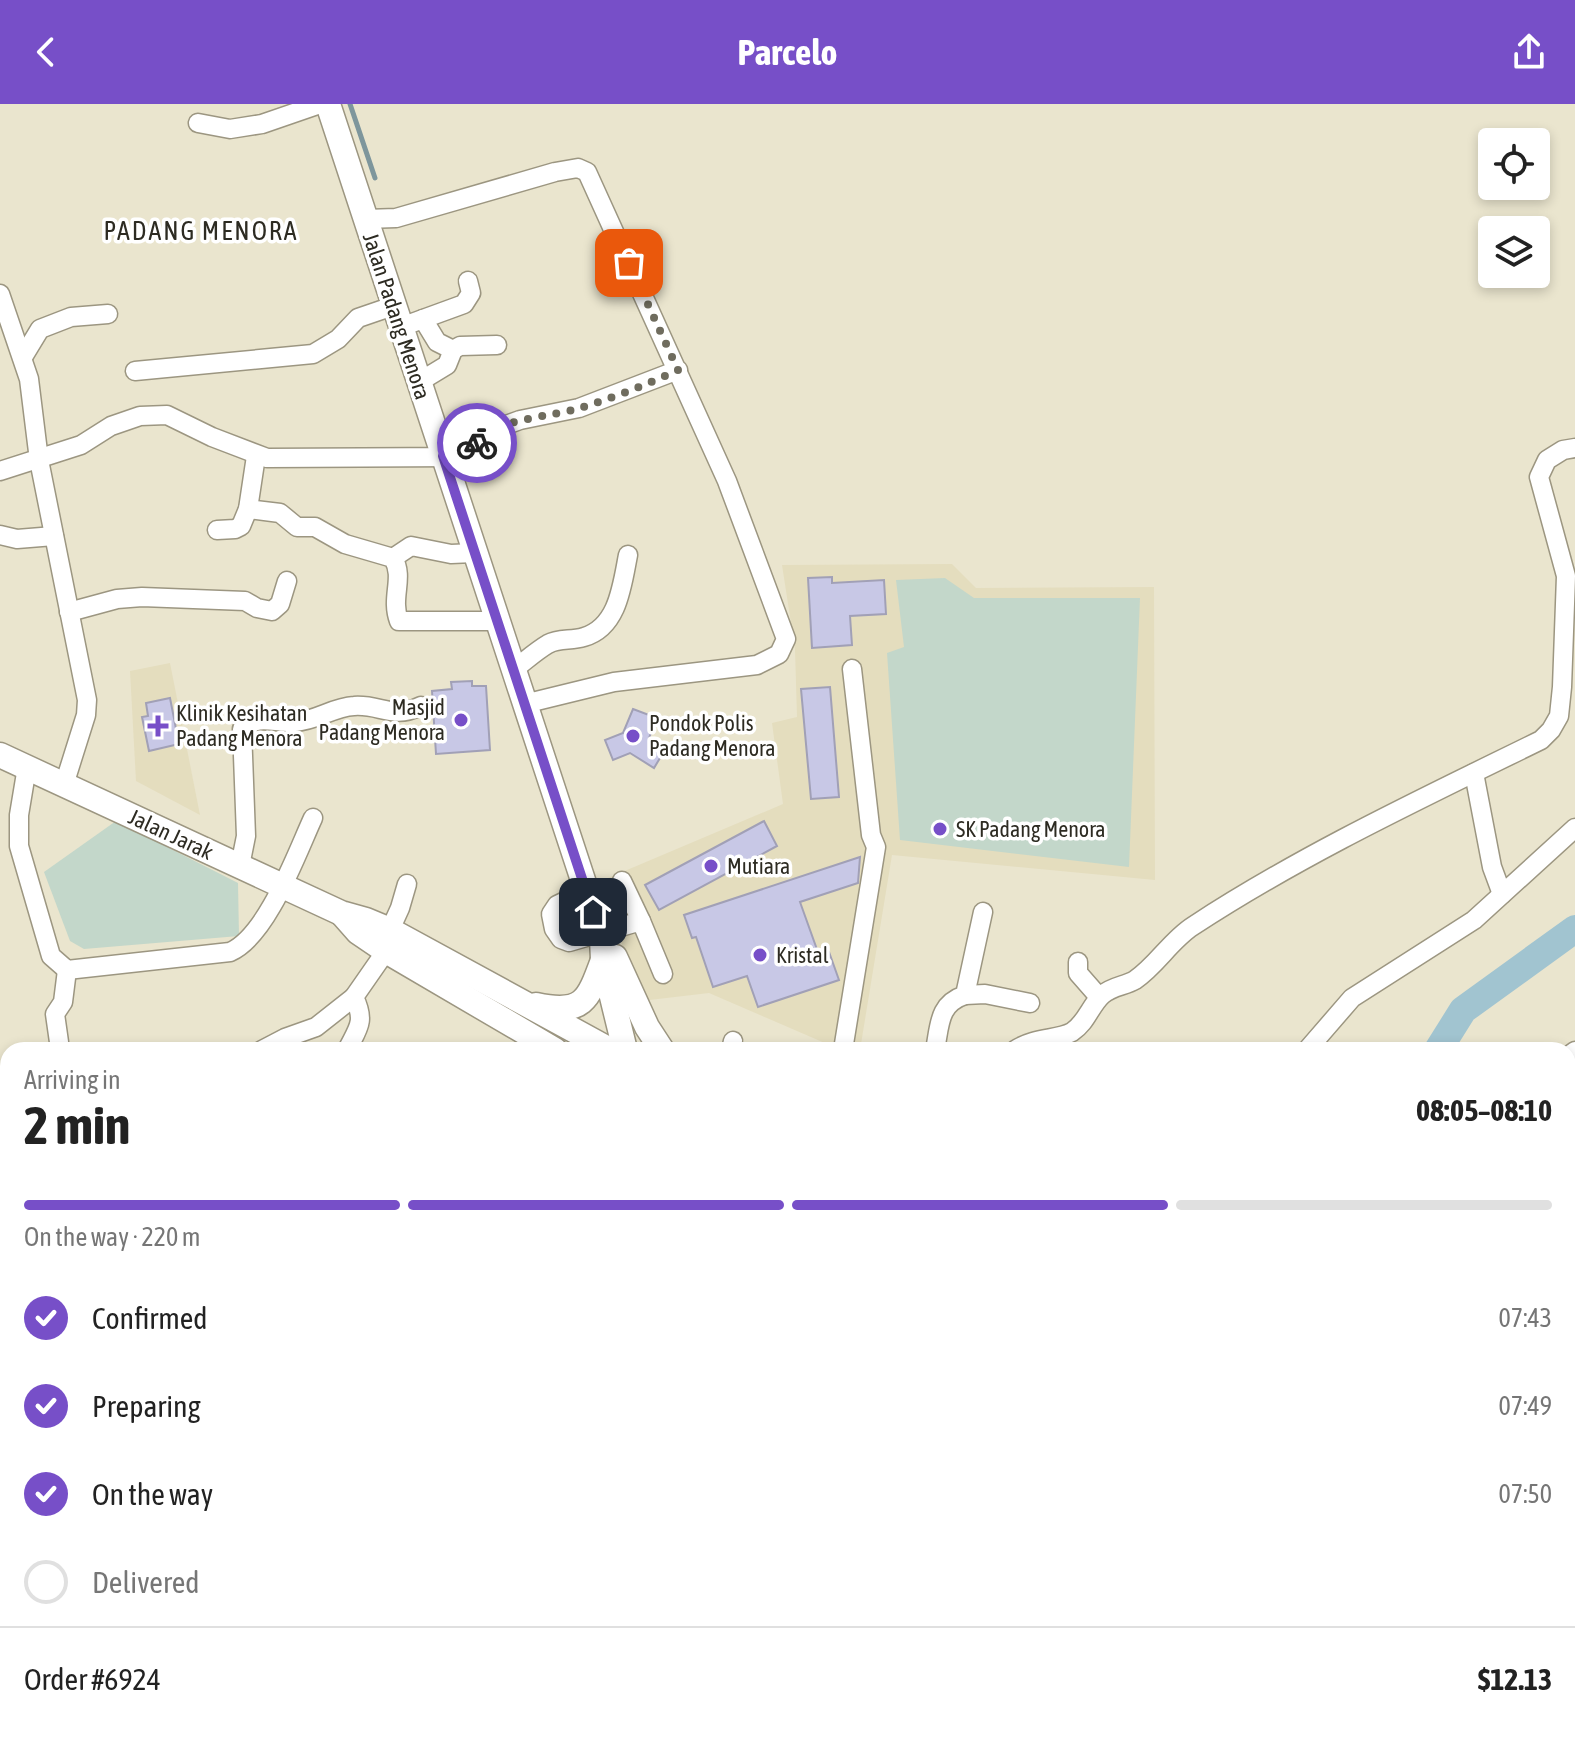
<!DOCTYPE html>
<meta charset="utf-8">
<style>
body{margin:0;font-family:"Asap Condensed",sans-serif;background:#f6f6f6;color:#222;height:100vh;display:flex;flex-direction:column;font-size:30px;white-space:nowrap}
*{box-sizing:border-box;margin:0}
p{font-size:26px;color:#767676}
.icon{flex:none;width:44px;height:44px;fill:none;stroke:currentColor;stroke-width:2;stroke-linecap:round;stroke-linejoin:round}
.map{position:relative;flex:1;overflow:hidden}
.details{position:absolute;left:0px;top:938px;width:1576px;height:706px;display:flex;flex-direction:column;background:#fff;border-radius:24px 24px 0 0;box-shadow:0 4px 12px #0003}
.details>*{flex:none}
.tools{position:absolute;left:1478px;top:24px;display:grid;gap:16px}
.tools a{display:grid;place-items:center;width:72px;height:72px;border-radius:8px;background:#fff;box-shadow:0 4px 12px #0003;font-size:40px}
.pin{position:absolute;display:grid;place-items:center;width:68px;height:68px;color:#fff;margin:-34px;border-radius:16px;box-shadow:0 4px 12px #0006}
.courier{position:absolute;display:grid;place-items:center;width:80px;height:80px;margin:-40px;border:6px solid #774fc8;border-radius:50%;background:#fff;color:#222;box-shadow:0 2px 10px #0007}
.head em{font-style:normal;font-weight:700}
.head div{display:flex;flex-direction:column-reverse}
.head{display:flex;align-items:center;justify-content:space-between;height:136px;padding:0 24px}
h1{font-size:52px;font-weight:700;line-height:60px}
.bar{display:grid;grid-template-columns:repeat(4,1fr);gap:12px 8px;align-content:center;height:96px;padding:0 24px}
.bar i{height:10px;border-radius:6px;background:#e0e0e0}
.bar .selected{background:#774fc8}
.bar p{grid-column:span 4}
.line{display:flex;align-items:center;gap:20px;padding:0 24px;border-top:2px solid #e0e0e0}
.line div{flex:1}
ol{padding:0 24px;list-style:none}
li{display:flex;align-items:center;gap:24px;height:88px}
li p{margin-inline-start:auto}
li .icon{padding:8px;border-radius:50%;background:#774fc8;color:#fff;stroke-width:4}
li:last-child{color:#767676}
li i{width:44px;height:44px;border:4px solid #e0e0e0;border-radius:50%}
header{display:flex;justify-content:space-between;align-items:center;height:104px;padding:0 24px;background:#774fc8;color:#fff;font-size:36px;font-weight:700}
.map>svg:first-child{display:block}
</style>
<header><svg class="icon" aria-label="back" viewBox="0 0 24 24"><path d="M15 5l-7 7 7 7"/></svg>Parcelo<svg class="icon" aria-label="share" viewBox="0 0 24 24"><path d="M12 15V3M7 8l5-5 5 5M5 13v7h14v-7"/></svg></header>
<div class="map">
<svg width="1575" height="1643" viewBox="0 0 1575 1643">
<rect width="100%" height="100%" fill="#eae5ce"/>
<g fill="#e4ddbe">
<polygon points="952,460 976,484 1154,483 1155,776 892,751 860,946 841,946 709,889 641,897 601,777 783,700 772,619 797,613 795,545 782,461"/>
<polygon points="170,559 200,711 136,677 130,567"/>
</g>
<g fill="#c3d7ca">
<polygon points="945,474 974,494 1140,494 1129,763 900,736 887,549 904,543 896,476"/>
<polygon points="116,717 238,779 239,832 84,845 70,837 44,768"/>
</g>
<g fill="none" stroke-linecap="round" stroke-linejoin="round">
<g stroke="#7e969c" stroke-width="5">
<polyline points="350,0 375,74"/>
<polyline points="1559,1636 1575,1642"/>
</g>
<g stroke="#a1c4d0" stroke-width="28">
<polyline points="1438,946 1463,906 1575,825"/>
<polyline points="822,1643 830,1636"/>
</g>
</g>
<g fill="#c8c8e6" stroke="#a1a0b6" stroke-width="2">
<polygon points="832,473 832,479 884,476 886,510 850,512 852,541 812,544 808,474"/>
<polygon points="472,577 472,582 486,582 490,646 436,650 432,587 452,585 451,578"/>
<polygon points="830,583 839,693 811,695 801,585"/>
<polygon points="170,594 179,640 149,647 142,613 148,612 146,599"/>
<polygon points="633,605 657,614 649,634 666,644 654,664 630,649 613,656 605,636 623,629"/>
<polygon points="764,717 777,742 659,806 645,781"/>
<polygon points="860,753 858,779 800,798 819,851 829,848 839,876 758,903 747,872 713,883 696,833 692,834 684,811"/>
</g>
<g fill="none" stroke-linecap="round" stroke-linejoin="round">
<defs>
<g id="minor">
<polyline points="198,19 230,25 262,20 320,0"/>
<polyline points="366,115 396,114 555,68 578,64 587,68 727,377 786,535 779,550 757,561 614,578 524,600"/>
<polyline points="0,190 29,275 39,356 87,596 86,611 64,681"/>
<polyline points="423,215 437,238 453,246"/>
<polyline points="401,223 464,200 471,189 468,177"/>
<polyline points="23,253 40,225 71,213 108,210"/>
<polyline points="135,267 313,250 338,235 358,214 393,202"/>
<polyline points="419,278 447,261 453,246 460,242 497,241"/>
<polyline points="0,367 81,341 111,322 140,312 167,311 212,333 267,354 457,353 472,346 482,330 520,316 579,304 678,266"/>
<path d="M248,405L280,409L297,423H315L345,440L393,454C405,474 390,493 399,517H496"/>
<polyline points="217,426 235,425 241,422 248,405 256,352"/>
<polyline points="0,431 17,435 54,432"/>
<polyline points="393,454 411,442 451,450 474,449"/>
<polyline points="69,508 117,495 142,493 245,497 257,504 272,507 280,500 287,477"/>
<path d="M513,566C524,558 536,547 548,540C559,534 571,537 584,533C618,523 622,482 628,451"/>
<path d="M27,663L19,711V742L51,852L67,866L230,848C267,832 296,751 313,714"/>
<polyline points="1474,669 1492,763 1502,790"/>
<path d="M240,762L246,732L242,625C259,609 275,620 295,618C316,617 333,603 354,602C381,600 392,616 421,602"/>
<polyline points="622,777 641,817"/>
<polyline points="586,787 557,801 551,810 554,825 561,835 569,838 641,817 663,870"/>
<polyline points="390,826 400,804 407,780"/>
<polyline points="1078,858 1078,869 1099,893"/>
<polyline points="965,891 985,890 1030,899"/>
<polyline points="59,938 55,910 63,898 67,866"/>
<polyline points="262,946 285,934 316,923 354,893"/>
<path d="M347,946C358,924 366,918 354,893L386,847"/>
<polyline points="731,946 733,937"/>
<polyline points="843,946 876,743 871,731 852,565"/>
<path d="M935,946C940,921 938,900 965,891L983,808"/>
<path d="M1015,946C1035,933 1057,936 1072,928C1087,918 1090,902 1102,891C1112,882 1125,882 1135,876C1157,861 1171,836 1193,822C1303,750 1423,694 1541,636L1551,626L1559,612L1562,583L1566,472L1539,373L1547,356L1563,346L1575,344"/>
<polyline points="1307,946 1352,894 1474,816 1575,724"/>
<polyline points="1568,952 1575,947"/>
<polyline points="5,1269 8,1265"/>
<polyline points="467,1636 471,1643"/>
<polyline points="706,1643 710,1636"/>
<polyline points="1123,1643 1135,1636"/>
</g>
<g id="major">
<polyline points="328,0 602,834 603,856 625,946"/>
<polyline points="0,651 341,809 366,816 390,826 610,946"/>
<polyline points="343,811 358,828 386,847 555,946"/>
<polyline points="615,853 647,923 662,946"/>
<path d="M536,901C583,911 588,897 603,856"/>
<polyline points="1568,1413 1575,1415"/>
<polyline points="1435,1643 1438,1636"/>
</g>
</defs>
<use href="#minor" stroke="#9c9681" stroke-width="21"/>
<use href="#major" stroke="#9c9681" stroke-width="27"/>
<use href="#minor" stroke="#fff" stroke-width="18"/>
<use href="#major" stroke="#fff" stroke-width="24"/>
</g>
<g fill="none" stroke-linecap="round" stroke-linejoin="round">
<path stroke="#6f6c5e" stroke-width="8" stroke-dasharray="0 14.4" d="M477,339C492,315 552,313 580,304C613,294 646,281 678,266L629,159"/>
<path stroke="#774fc8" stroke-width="10" d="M477,339C468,351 457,353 443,352L593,808"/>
</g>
<g fill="#774fc8" stroke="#fff" stroke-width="3">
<circle cx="461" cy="616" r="8"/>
<path d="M154 610h8v8h8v8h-8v8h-8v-8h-8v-8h8z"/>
<circle cx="633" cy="632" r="8"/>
<circle cx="940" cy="725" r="8"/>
<circle cx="711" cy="762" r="8"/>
<circle cx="760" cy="851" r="8"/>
</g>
<g text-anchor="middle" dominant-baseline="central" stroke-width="7" stroke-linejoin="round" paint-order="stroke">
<g font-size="22" fill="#2d2b22" stroke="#fff">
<text transform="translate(397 212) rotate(72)">Jalan Padang Menora</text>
<text transform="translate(171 730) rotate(25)">Jalan Jarak</text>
</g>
<g font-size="22" fill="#2d2b22" stroke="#fff" text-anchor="start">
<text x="445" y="603" text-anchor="end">Masjid<tspan x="445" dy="25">Padang Menora</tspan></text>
<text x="176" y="609">Klinik Kesihatan<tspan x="176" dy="25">Padang Menora</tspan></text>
<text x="649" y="619">Pondok Polis<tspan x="649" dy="25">Padang Menora</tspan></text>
<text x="956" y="725">SK Padang Menora</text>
<text x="727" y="762">Mutiara</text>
<text x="776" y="851">Kristal</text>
</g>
<g font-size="26" letter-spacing="2" fill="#2d2b22" stroke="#fff">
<text x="201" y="127">PADANG MENORA</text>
</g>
</g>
</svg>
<div class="tools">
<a><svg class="icon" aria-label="locate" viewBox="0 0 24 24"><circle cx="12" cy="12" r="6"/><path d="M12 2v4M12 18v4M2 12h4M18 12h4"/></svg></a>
<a><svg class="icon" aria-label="layers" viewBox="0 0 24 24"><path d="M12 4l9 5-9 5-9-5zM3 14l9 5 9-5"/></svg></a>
</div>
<div class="pin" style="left:629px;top:159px;background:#ea580c"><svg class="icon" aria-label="bag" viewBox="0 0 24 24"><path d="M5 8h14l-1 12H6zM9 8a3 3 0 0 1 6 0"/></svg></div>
<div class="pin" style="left:593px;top:808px;background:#1f2937"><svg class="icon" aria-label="home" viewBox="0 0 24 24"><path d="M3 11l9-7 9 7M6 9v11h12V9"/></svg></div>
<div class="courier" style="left:477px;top:339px"><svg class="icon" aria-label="bike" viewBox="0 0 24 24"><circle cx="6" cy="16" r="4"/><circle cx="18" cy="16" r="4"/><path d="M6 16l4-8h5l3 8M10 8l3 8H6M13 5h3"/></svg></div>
<section class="details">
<div class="head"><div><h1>2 min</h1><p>Arriving in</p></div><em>08:05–08:10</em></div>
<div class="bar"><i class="selected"></i><i class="selected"></i><i class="selected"></i><i></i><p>On the way · 220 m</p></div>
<ol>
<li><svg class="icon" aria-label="check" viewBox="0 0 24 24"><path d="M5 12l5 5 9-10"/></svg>Confirmed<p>07:43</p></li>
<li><svg class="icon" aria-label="check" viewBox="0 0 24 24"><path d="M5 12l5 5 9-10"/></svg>Preparing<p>07:49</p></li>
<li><svg class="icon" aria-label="check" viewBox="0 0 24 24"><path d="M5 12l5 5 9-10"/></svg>On the way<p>07:50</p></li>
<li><i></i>Delivered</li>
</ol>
<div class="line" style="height:104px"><div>Order #6924</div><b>$12.13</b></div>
</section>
</div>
